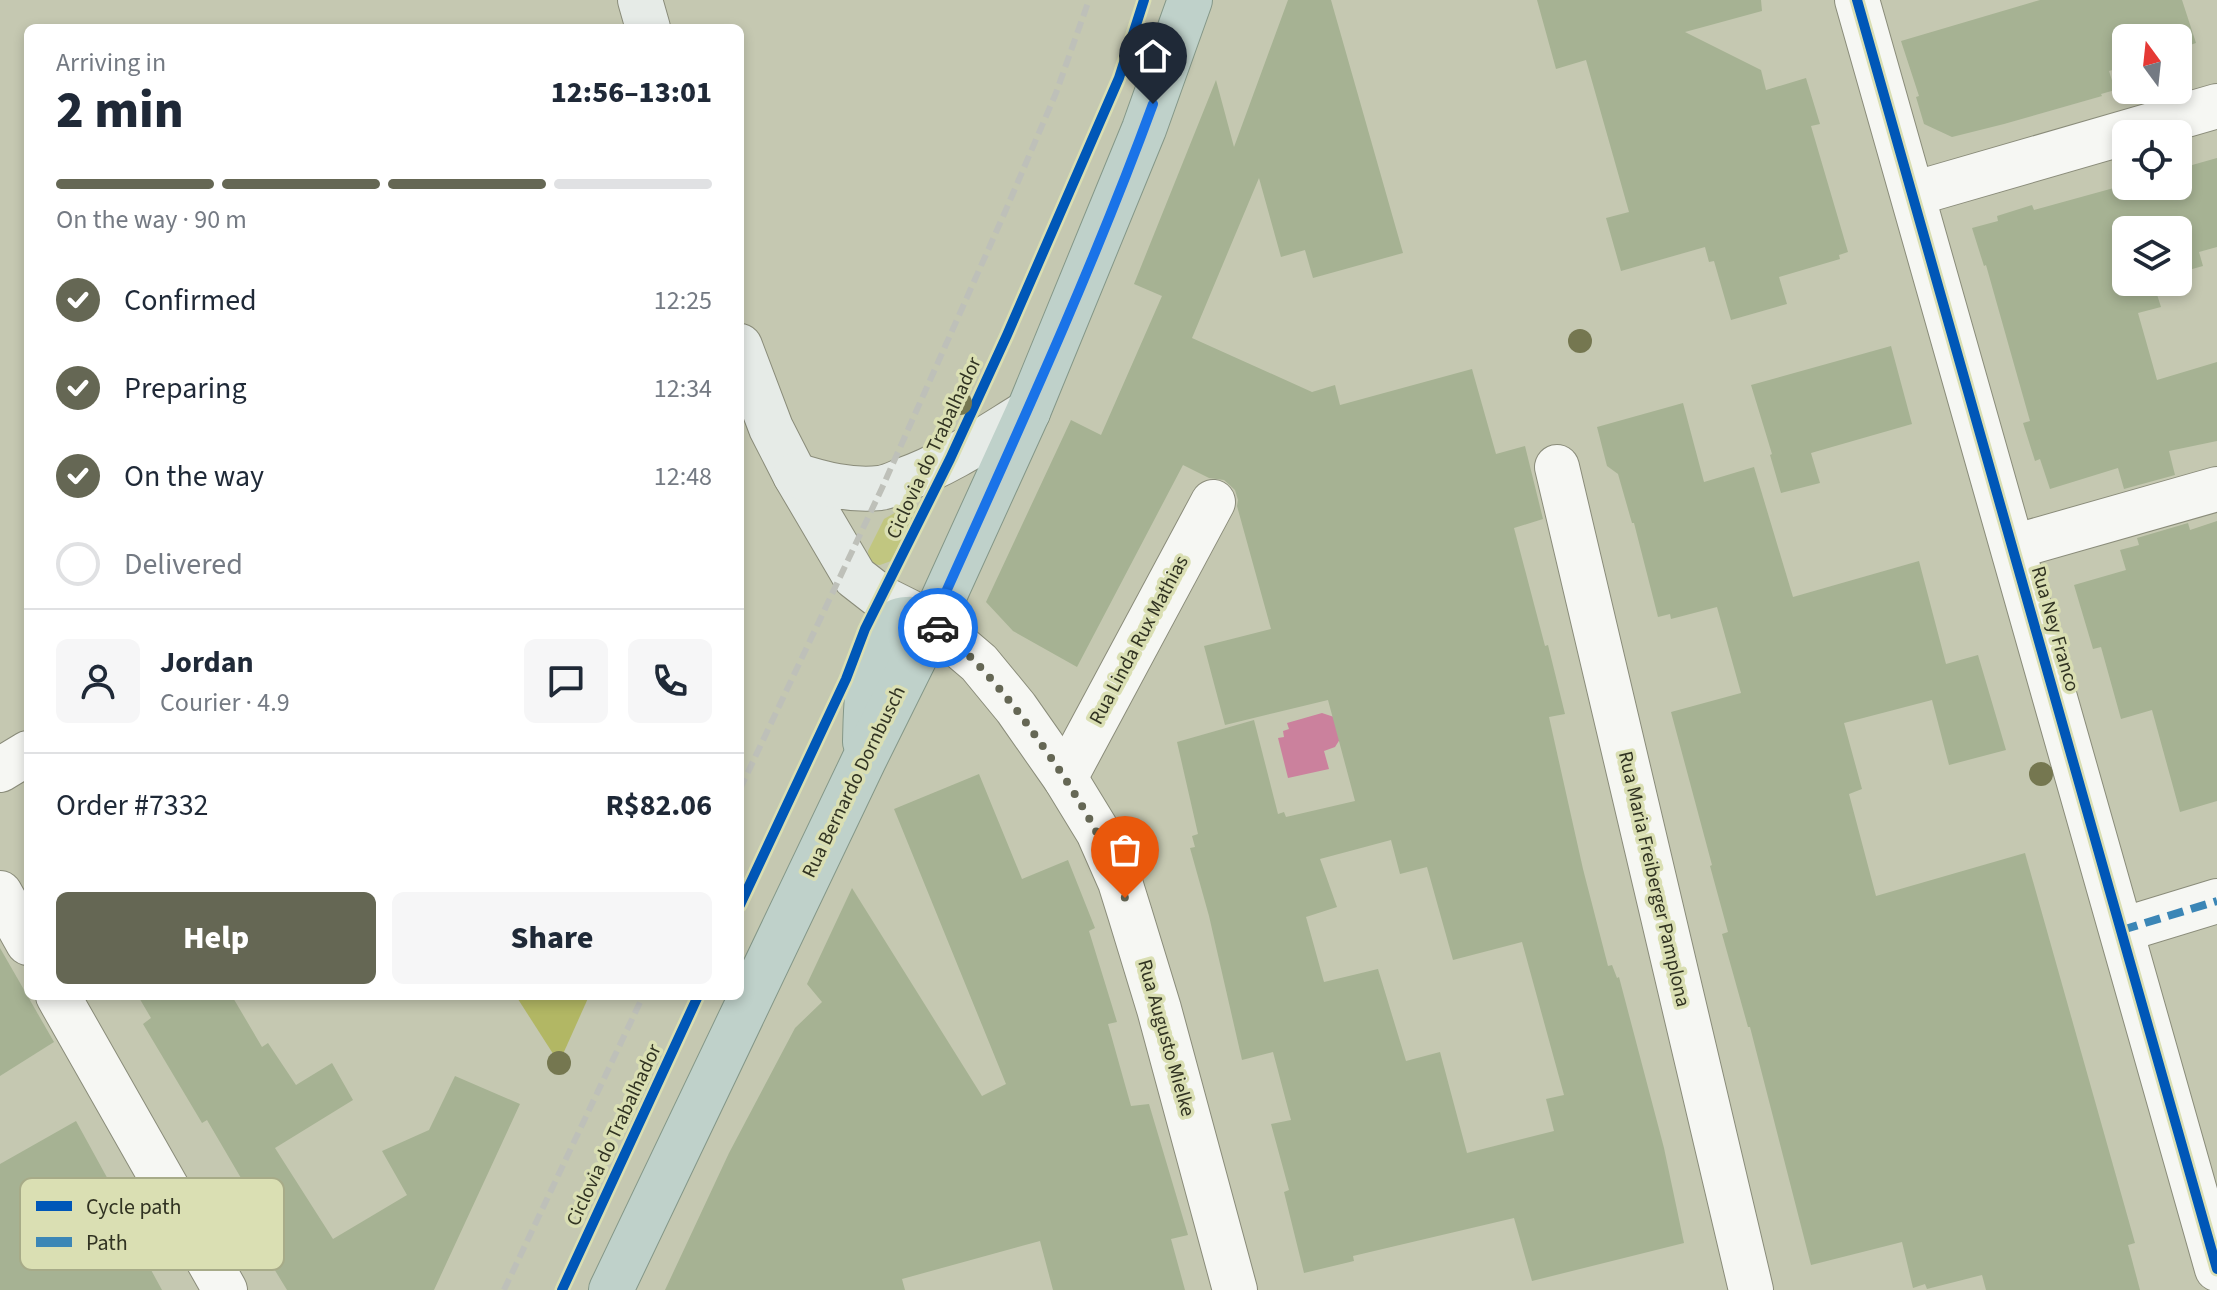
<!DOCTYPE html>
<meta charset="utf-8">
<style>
body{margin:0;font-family:"Source Sans 3",sans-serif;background:#f6f6f7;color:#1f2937;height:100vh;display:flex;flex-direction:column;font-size:30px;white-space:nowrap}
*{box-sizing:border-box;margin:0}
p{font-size:26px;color:#747a83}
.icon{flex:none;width:44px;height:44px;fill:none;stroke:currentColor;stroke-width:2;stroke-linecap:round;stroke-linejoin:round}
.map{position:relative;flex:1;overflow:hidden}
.details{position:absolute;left:24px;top:24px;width:720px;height:976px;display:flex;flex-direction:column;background:#fff;border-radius:12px;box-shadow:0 4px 12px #0003}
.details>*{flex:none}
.needle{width:52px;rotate:345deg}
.controls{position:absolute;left:2112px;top:24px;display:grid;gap:16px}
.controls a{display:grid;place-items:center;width:80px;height:80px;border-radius:12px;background:#fff;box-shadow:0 4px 12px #0003;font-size:40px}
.pin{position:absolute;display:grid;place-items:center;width:68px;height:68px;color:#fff;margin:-82px -34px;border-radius:50% 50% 50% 0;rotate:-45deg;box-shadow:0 0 8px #0007}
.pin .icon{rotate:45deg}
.courier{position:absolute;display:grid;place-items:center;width:80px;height:80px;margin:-40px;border:6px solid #1a73e8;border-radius:50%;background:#fff;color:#222;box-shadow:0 2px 10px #0007}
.overview em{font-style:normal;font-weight:800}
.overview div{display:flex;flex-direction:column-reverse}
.overview{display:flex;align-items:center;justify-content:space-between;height:136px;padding:0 32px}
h1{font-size:52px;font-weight:800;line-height:60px}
.bar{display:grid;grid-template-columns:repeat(4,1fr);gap:12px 8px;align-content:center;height:96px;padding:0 32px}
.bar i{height:10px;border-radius:6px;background:#e0e1e3}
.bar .selected{background:#656754}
.bar p{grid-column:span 4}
.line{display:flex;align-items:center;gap:20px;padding:0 32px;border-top:2px solid #e0e1e3}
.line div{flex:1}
.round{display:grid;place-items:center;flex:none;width:84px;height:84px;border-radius:12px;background:#f6f6f7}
ol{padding:0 32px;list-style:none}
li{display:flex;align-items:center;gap:24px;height:88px}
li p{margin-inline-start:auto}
li .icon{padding:8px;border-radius:50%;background:#656754;color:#fff;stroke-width:4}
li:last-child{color:#747a83}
li i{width:44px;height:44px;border:4px solid #e0e1e3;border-radius:50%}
.button{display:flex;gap:16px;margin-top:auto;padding:16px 32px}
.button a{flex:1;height:92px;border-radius:12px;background:#656754;color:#fff;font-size:32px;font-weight:800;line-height:92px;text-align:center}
.button a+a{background:#f6f6f7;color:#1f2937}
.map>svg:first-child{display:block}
</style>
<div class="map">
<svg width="2217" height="1290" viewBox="0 0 2217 1290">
<rect width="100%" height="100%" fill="#c5c8b1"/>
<polygon fill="#c1c680" points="914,502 917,507 891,561 880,565 872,564 869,559 868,551 884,519"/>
<polygon fill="#b2b764" points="516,996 589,996 559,1063"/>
<polygon fill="#cb819d" points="1322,713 1334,717 1342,736 1335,747 1324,751 1329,769 1288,778 1278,738 1284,737 1283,731 1289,729 1287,723"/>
<g fill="#a6b293" fill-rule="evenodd">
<path d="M1288,0H1331L1403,253L1313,278L1305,250L1281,257L1259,178L1192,338L1312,392L1335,385L1340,405L1472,369L1496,454L1525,446L1543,519L1514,528L1545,646L1548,645L1565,714L1549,717L1583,869L1608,966L1612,965L1617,978L1619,977L1664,1148L1684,1243L1532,1281L1514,1218L1353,1256L1354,1261L1304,1273L1284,1192L1289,1190L1271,1124L1291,1120L1273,1052L1242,1060L1209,916L1190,848L1195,847L1192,836L1198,834L1177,742L1254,720L1278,814L1284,812L1286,817L1355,801L1328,700L1225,725L1204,646L1271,629L1237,506L1238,500L1235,490L1224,480L1209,478L1183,465L1077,667L1013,631L986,602L1071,420L1101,435L1162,296L1134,284L1216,80L1234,147ZM1391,840L1400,874L1427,867L1453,960L1522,942L1564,1095L1546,1099L1554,1131L1467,1153L1440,1052L1406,1061L1378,969L1324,982L1306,917L1337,907L1320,859Z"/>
<polygon points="1537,0 1761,0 1762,11 1685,32 1761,70 1766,90 1806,78 1820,124 1811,126 1848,252 1839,255 1840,259 1779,277 1787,304 1731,320 1714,261 1709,262 1705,247 1621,271 1606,218 1629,212 1586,60 1556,69"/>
<polygon points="2040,0 2182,0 2196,43 2178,49 2178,38 2126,38 2126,66 2109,71 2115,90 2101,94 2102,96 2004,124 1952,137 1924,124 1916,97 1919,96 1901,41"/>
<polygon points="2217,158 2217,247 2199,252 2203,266 2178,273 2178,230 2126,230 2126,282 2153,282 2161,307 2138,313 2157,380 2217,362 2217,441 2169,451 2175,475 2124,489 2118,468 2050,489 2040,459 2035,461 2023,423 2030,421 1986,265 1984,266 1972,228 1998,221 1997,216 2032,205 2034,210 2121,186 2178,186 2178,169"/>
<polygon points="1891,346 1912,424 1811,453 1820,483 1781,493 1770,455 1772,454 1751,385"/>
<polygon points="1683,403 1704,482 1754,467 1793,597 1919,561 1946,664 1978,655 2006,750 1949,765 1932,700 1844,723 1862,789 1849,794 1876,896 2025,853 2135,1243 2128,1245 2140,1290 1986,1290 1982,1275 1927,1289 1925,1284 1913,1288 1902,1242 1811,1265 1750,1027 1748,1027 1722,934 1728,932 1710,866 1712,865 1671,712 1741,693 1717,607 1671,619 1670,614 1658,617 1634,523 1632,523 1618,474 1607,466 1597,427"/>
<polygon points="2217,521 2217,801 2180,812 2152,710 2121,719 2101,647 2093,649 2074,585 2126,570 2120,550 2139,545 2137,538 2188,523 2190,530"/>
<polygon points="979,774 1022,879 1068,860 1095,928 1089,931 1117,1022 1108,1024 1131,1106 1149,1104 1188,1235 1171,1239 1185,1290 1053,1290 1040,1241 902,1279 905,1290 665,1290 729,1153 795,1028 822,1002 807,984 852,888 982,1096 1006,1084 894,809"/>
<polygon points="0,948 54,1042 0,1076"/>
<polygon points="138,996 232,996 262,1047 268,1043 296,1085 332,1063 353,1100 275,1148 333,1239 407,1195 382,1151 429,1130 455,1076 520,1104 434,1290 287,1290 232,1200 248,1190 207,1120 202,1123 143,1024 151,1018"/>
<polygon points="76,1121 144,1245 139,1248 162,1290 0,1290 0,1164"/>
</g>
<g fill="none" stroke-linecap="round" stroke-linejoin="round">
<defs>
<g id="street">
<polyline points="1857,0 2217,1269"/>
<polyline points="1913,194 2217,106"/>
<polyline points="1557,467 1751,1290"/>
<polyline points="2013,547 2217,489"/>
<polyline points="932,623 979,663 1016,708 1065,778 1098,832 1120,882 1130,914 1159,1009 1235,1290"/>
<polyline points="0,770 28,753"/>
<polyline points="1065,778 1213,502"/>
<polyline points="0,893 28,943"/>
<polyline points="2122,930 2217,901"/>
<polyline points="58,996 225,1290"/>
</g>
<g id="secondary">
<polyline points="640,0 648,28"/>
<polyline points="740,346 771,428 795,475 855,577 882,598 932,623"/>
<path d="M795,475C823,484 850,491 880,488C888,487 896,483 903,480C948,464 987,437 1028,412"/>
</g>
<g id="highway">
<path d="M865,742C866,712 864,622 907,619C915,618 924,621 932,623"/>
<polyline points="611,1290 864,760 932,623 1028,412 1144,129 1190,0"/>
</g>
</defs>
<use href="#street" stroke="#8a8c7a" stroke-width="46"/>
<use href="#secondary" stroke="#8a8c7a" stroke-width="46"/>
<use href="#highway" stroke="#849788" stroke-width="46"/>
<use href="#street" stroke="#f6f7f3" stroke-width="44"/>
<use href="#secondary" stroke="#e6ebe7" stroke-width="44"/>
<use href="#highway" stroke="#bfd1ca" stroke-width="44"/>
<g stroke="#bec0b9" stroke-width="6" stroke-dasharray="12 6" stroke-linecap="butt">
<polyline points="740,789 882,488 1005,212 1056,93 1089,0"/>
<polyline points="504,1290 643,996"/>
</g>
<polyline stroke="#3b86b6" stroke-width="8" stroke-dasharray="16 8" stroke-linecap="butt" points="2122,930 2217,901"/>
<defs>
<g id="cycleway">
<polyline points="1857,0 2217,1269"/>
<polyline points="740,905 846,679 865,629 950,459 1007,335 1119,78 1144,0"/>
<polyline points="562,1290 698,996"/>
</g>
</defs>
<use href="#cycleway" stroke="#dadfb3" stroke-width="15"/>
<use href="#cycleway" stroke="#0057b8" stroke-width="10"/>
</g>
<g fill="#757750">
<circle cx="1580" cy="341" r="12"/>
<circle cx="960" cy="403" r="12"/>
<circle cx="2041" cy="774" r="12"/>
<circle cx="559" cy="1063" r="12"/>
</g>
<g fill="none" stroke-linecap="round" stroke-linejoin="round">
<path stroke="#656754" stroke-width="8" stroke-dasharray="0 14.4" d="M938,628C983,664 1014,705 1047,752C1079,798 1107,845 1125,898"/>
<path stroke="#1a73e8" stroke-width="10" d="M938,628L932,623C1009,451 1088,281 1153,104"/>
</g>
<g text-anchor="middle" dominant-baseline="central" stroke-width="7" stroke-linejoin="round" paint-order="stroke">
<g font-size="20" fill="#313322" stroke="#dadfb3">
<text transform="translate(934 448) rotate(-65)">Ciclovia do Trabalhador</text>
<text transform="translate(2055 629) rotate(74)">Rua Ney Franco</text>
<text transform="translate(1139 640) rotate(-62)">Rua Linda Rux Mathias</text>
<text transform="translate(854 782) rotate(-64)">Rua Bernardo Dornbusch</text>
<text transform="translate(1654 879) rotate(77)">Rua Maria Freiberger Pamplona</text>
<text transform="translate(1166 1038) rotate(74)">Rua Augusto Mielke</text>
<text transform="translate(614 1135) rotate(-65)">Ciclovia do Trabalhador</text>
</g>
</g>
<rect x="20" y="1178" width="264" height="92" rx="12" fill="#dadfb3" stroke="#a7ab88" stroke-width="2"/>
<rect x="36" y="1201" width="36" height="10" fill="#0057b8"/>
<rect x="36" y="1237" width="36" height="10" fill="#3b86b6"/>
<g font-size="22" fill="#313322">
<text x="86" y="1214">Cycle path</text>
<text x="86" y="1250">Path</text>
</g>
</svg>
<div class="controls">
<a><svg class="needle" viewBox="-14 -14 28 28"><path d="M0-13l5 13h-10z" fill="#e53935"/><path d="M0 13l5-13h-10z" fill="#747a83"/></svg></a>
<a><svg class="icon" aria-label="locate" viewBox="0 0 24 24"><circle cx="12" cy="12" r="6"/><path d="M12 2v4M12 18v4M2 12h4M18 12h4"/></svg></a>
<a><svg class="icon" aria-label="layers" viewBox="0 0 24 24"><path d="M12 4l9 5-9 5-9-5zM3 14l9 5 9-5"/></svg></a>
</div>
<div class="pin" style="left:1125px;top:898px;background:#ea580c"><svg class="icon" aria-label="bag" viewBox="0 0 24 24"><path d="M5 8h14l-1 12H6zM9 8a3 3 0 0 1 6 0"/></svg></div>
<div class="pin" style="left:1153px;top:104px;background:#1f2937"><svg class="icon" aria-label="home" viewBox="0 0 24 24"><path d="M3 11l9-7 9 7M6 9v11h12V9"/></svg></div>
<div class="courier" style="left:938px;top:628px"><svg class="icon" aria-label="car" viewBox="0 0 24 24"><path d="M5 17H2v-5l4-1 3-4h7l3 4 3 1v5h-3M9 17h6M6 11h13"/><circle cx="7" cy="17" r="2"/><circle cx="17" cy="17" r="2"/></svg></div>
<section class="details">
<div class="overview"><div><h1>2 min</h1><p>Arriving in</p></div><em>12:56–13:01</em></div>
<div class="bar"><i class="selected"></i><i class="selected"></i><i class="selected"></i><i></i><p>On the way · 90 m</p></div>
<ol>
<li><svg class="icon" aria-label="check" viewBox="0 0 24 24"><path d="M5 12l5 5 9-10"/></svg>Confirmed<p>12:25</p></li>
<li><svg class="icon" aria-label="check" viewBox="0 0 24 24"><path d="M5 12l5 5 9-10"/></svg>Preparing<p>12:34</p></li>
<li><svg class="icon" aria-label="check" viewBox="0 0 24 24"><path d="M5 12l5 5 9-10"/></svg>On the way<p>12:48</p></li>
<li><i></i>Delivered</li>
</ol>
<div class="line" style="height:144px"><a class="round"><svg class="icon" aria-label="person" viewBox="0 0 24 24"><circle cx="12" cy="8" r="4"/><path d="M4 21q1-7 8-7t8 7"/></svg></a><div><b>Jordan</b><p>Courier · 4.9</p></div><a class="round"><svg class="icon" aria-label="chat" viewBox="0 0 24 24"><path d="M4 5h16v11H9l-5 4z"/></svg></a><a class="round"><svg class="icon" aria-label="phone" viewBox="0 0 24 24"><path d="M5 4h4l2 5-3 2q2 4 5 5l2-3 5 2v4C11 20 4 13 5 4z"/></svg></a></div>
<div class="line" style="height:104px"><div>Order #7332</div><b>R$82.06</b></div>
<div class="button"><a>Help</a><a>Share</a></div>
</section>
</div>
